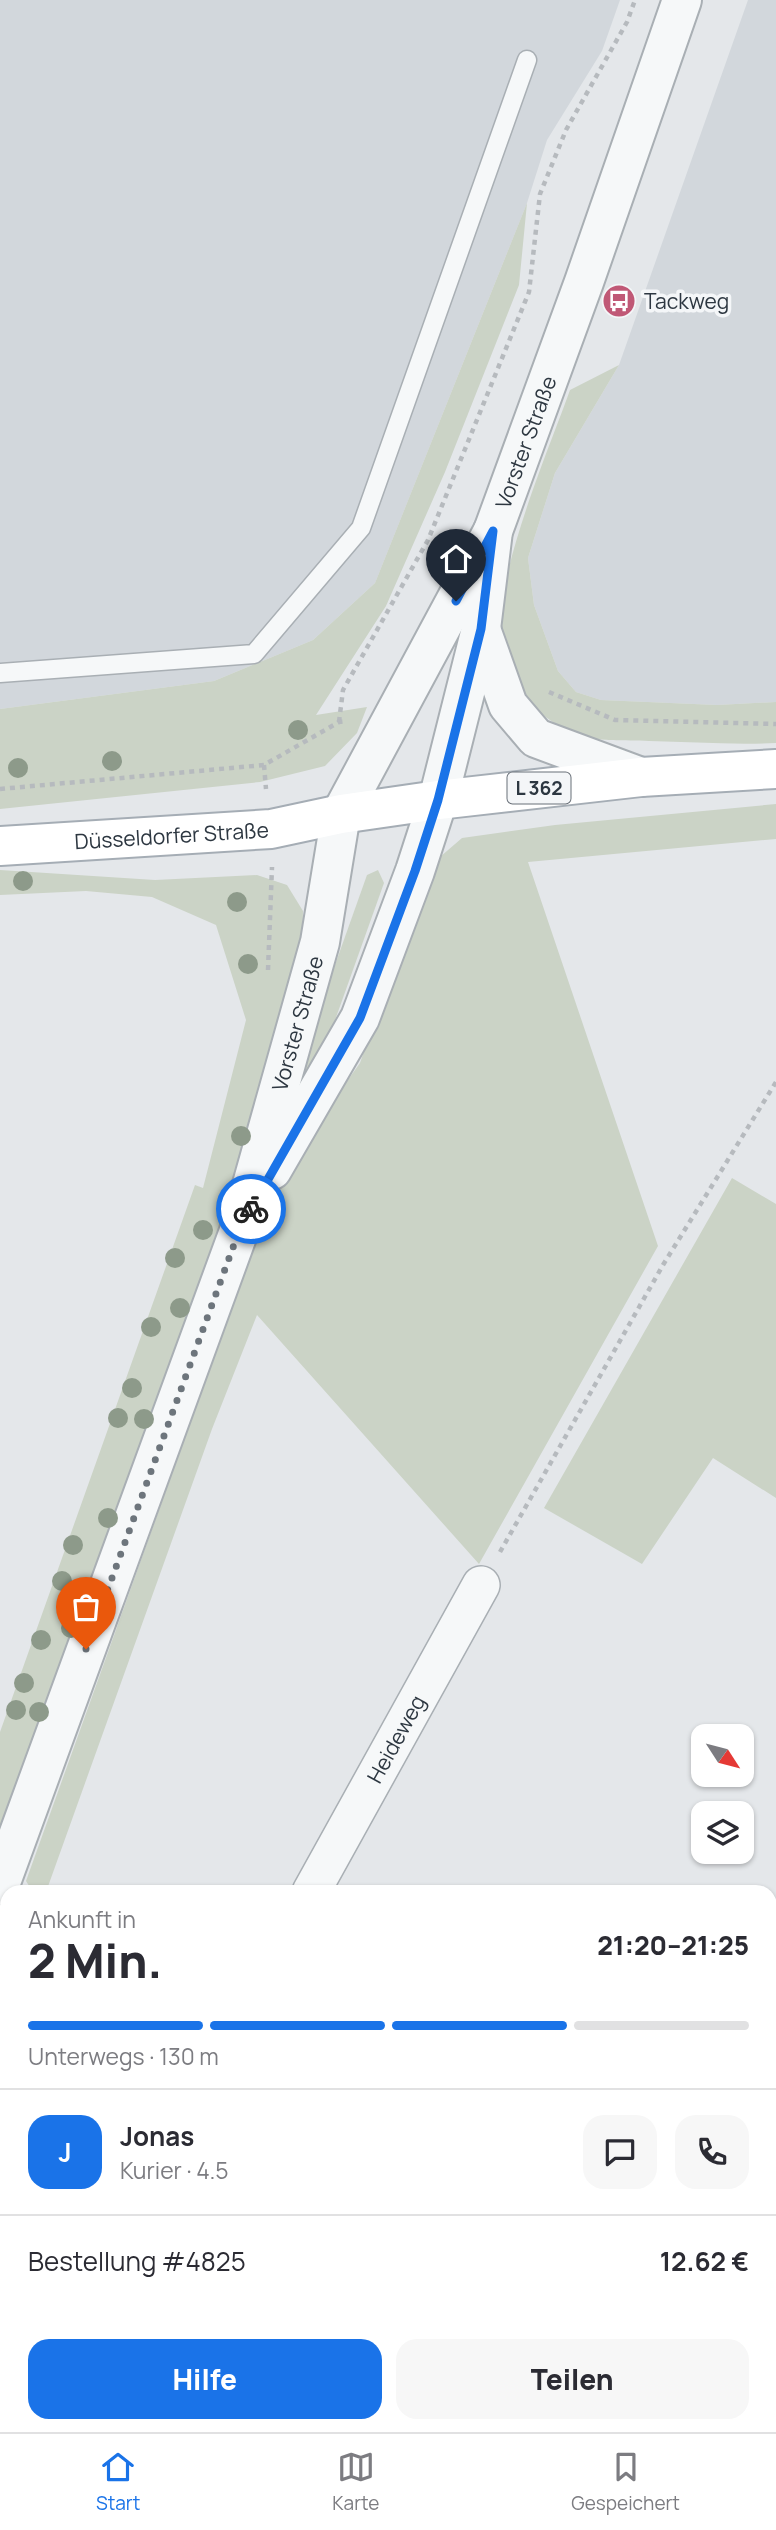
<!DOCTYPE html>
<html lang="de">
<meta charset="utf-8">
<style>
body{margin:0;font-family:Manrope,sans-serif;background:#f7f7f7;color:#2b2b33;height:100vh;display:flex;flex-direction:column;font-size:26px;white-space:nowrap}
*{box-sizing:border-box;margin:0}
p{font-size:23px;color:#7c7c81}
.icon{flex:none;width:38px;height:38px;fill:none;stroke:currentColor;stroke-width:2;stroke-linecap:round;stroke-linejoin:round}
.map{position:relative;flex:1;overflow:hidden}
.panel{position:absolute;left:0px;top:1885px;width:777px;height:548px;display:flex;flex-direction:column;background:#fff;border-radius:21px 21px 0 0;box-shadow:0 2px 5px #0004}
.panel>*{flex:none}
.needle{width:46px;rotate:126deg}
.buttons{position:absolute;left:691px;top:1724px;display:grid;gap:14px}
.buttons a{display:grid;place-items:center;width:63px;height:63px;border-radius:14px;background:#fff;box-shadow:0 2px 5px #0004;font-size:35px}
.pin{position:absolute;display:grid;place-items:center;width:60px;height:60px;color:#fff;margin:-72px -30px;border-radius:50% 50% 50% 0;rotate:-45deg;box-shadow:0 0 7px #0007}
.pin .icon{rotate:45deg}
.courier{position:absolute;display:grid;place-items:center;width:70px;height:70px;margin:-35px;border:5px solid #1a73e8;border-radius:50%;background:#fff;color:#222;box-shadow:0 2px 9px #0007}
.headline em{font-style:normal;font-weight:800}
.headline div{display:flex;flex-direction:column-reverse}
.headline{display:flex;align-items:center;justify-content:space-between;height:119px;padding:0 28px}
h1{font-size:46px;font-weight:800;line-height:52px}
.bar{display:grid;grid-template-columns:repeat(4,1fr);gap:10px 7px;align-content:center;height:84px;padding:0 28px}
.bar i{height:9px;border-radius:5px;background:#e1e1e2}
.bar .current{background:#1a73e8}
.bar p{grid-column:span 4}
.line{display:flex;align-items:center;gap:18px;padding:0 28px;border-top:2px solid #e1e1e2}
.line div{flex:1}
.round{display:grid;place-items:center;flex:none;width:74px;height:74px;border-radius:21px;background:#f7f7f7}
.button{display:flex;gap:14px;margin-top:auto;padding:14px 28px}
.button a{flex:1;height:80px;border-radius:21px;background:#1a73e8;color:#fff;font-size:28px;font-weight:800;line-height:80px;text-align:center}
.button a+a{background:#f7f7f7;color:#2b2b33}
.tabs{display:flex;justify-content:space-around;align-items:center;height:98px;border-top:2px solid #e1e1e2;background:#fff;font-size:19px;color:#7c7c81}
.tabs a{display:grid;justify-items:center;gap:4px}
.tabs .current{color:#1a73e8}
.map>svg:first-child{display:block}
</style>
<div class="map">
<svg width="776" height="2432" viewBox="0 0 776 2432">
<rect width="100%" height="100%" fill="#e4e7ea"/>
<g fill="#d2d7dc">
<polygon points="0,0 620,0 602,51 547,140 527,203 375,583 313,640 214,681 0,709"/>
<polygon points="748,0 776,0 776,702 717,705 601,700 576,692 558,671 534,605 528,558 555,473 619,365"/>
</g>
<g fill="#cbd3c6">
<polygon points="527,203 519,285 445,472 386,606 316,715 367,707 357,733 325,766 260,782 0,809 0,709 214,681 313,640 375,583"/>
<path d="M619,365L555,473L528,558L534,605L558,671L576,692L601,700L717,705L776,702V743C734,745 691,742 649,741C626,740 596,742 575,734C543,720 508,690 501,655C488,589 547,455 570,390Z"/>
<polygon points="776,804 776,839 528,862 658,1246 479,1564 257,1315 212,1429 46,1892 33,1892 26,1881 270,1200 305,1140 360,1063 418,894 433,863 462,838 555,825"/>
<polygon points="0,870 155,880 257,875 287,885 303,911 302,960 278,1060 0,1841 0,1732 195,1185 203,1188 246,1020 216,925 152,897 86,891 0,895"/>
<polygon points="378,870 384,883 329,1037 277,1128 367,875"/>
<polygon points="732,1178 776,1204 776,1498 713,1458 642,1564 544,1508"/>
<polygon points="7,1939 7,2004 0,2024 0,1959"/>
<polygon points="776,2050 776,2118 770,2125 770,2057"/>
<polygon points="18,2426 319,2426 327,2432 14,2432"/>
<polygon points="442,2426 502,2426 496,2432 436,2432"/>
</g>
<g fill="none" stroke-linecap="round" stroke-linejoin="round">
<defs>
<polyline id="service" points="0,673 254,654 361,528 527,60"/>
<g id="minor">
<path id="s1" d="M311,1892L481,1585"/>
<polyline points="770,2015 776,2016"/>
</g>
<g id="tertiary">
<polyline points="481,629 508,705 536,738 641,777"/>
<path id="s2" d="M272,1170L360,1018L415,871L438,800L481,629L493,531L584,282L682,0"/>
<path id="s3" d="M0,1885L239,1231L320,942L341,814L493,531"/>
</g>
<g id="primary">
<path id="s4" d="M0,846L271,829L341,814L438,800L641,777L776,769"/>
</g>
</defs>
<use href="#service" stroke="#a9afb4" stroke-width="21"/>
<use href="#minor" stroke="#a9afb4" stroke-width="40"/>
<use href="#tertiary" stroke="#a9afb4" stroke-width="42"/>
<use href="#primary" stroke="#a5adb5" stroke-width="42"/>
<g stroke="#b6babe" stroke-width="4.5" stroke-dasharray="5 5" stroke-linecap="butt">
<polyline points="549,692 615,720 776,724"/>
<polyline points="339,722 343,690 428,540 529,292 540,194 566,130 627,22 635,0"/>
<polyline points="264,765 266,789"/>
<polyline points="0,789 264,765 339,722 347,721"/>
<polyline points="268,970 272,867"/>
<polyline points="500,1552 663,1265 776,1082"/>
<polyline points="770,2092 776,2085"/>
<polyline points="464,2432 470,2426"/>
</g>
<use href="#service" stroke="#f6f8f9" stroke-width="18"/>
<use href="#minor" stroke="#f6f8f9" stroke-width="37"/>
<use href="#tertiary" stroke="#f6f8f9" stroke-width="38"/>
<use href="#primary" stroke="#fff" stroke-width="38"/>
</g>
<g fill="#8d9a8a">
<circle cx="298" cy="730" r="10"/>
<circle cx="112" cy="761" r="10"/>
<circle cx="18" cy="768" r="10"/>
<circle cx="23" cy="881" r="10"/>
<circle cx="237" cy="902" r="10"/>
<circle cx="248" cy="964" r="10"/>
<circle cx="241" cy="1136" r="10"/>
<circle cx="203" cy="1230" r="10"/>
<circle cx="175" cy="1258" r="10"/>
<circle cx="180" cy="1308" r="10"/>
<circle cx="151" cy="1327" r="10"/>
<circle cx="132" cy="1388" r="10"/>
<circle cx="118" cy="1418" r="10"/>
<circle cx="144" cy="1419" r="10"/>
<circle cx="108" cy="1518" r="10"/>
<circle cx="73" cy="1545" r="10"/>
<circle cx="62" cy="1581" r="10"/>
<circle cx="71" cy="1628" r="10"/>
<circle cx="41" cy="1640" r="10"/>
<circle cx="24" cy="1683" r="10"/>
<circle cx="16" cy="1710" r="10"/>
<circle cx="39" cy="1712" r="10"/>
</g>
<g fill="none" stroke-linecap="round" stroke-linejoin="round">
<polyline stroke="#6d757c" stroke-width="7" stroke-dasharray="0 12.6" points="86,1649 239,1231 251,1209"/>
<polyline stroke="#1a73e8" stroke-width="9" points="251,1209 360,1018 415,871 438,800 481,629 493,531 456,601"/>
</g>
<defs>
<symbol id="bus-disc" viewBox="-11 -11 22 22"><circle r="9.5" fill="#c05876" stroke="#f4f6f8"/><path d="M-5-6H5V4H4V6H2V4H-2V6H-4V4H-5ZM-3.5-4V0h7V-4ZM-3.5 1.2v1.5H-2V1.2ZM2 1.2v1.5H3.5V1.2Z" fill="#fff"/></symbol>
</defs>
<g fill-rule="evenodd">
<use href="#bus-disc" x="600" y="282" width="38" height="38"/>
</g>
<g text-anchor="middle" dominant-baseline="central" stroke-width="7" stroke-linejoin="round" paint-order="stroke">
<rect fill="#f4f6f8" stroke="#697078" stroke-width="2" x="507.5" y="772.5" width="63" height="31" rx="5"/>
<g font-size="19" font-weight="bold" fill="#2d3741">
<text x="539" y="788">L 362</text>
</g>
<g font-size="21" fill="#2d3741" stroke="#f4f6f8" text-anchor="start">
<text x="644" y="301">Tackweg</text>
</g>
<g font-size="21" fill="#2d3741" stroke="#f4f6f8">
<text stroke="none"><textPath href="#s2" startOffset="777">Vorster Straße</textPath></text>
<text stroke="none"><textPath href="#s4" startOffset="172">Düsseldorfer Straße</textPath></text>
<text stroke="none"><textPath href="#s3" startOffset="912">Vorster Straße</textPath></text>
<text stroke="none"><textPath href="#s1" startOffset="175">Heideweg</textPath></text>
</g>
</g>
</svg>
<div class="buttons">
<a><svg class="needle" viewBox="-14 -14 28 28"><path d="M0-13l5 13h-10z" fill="#e53935"/><path d="M0 13l5-13h-10z" fill="#7c7c81"/></svg></a>
<a><svg class="icon" aria-label="layers" viewBox="0 0 24 24"><path d="M12 4l9 5-9 5-9-5zM3 14l9 5 9-5"/></svg></a>
</div>
<div class="pin" style="left:86px;top:1649px;background:#ea580c"><svg class="icon" aria-label="bag" viewBox="0 0 24 24"><path d="M5 8h14l-1 12H6zM9 8a3 3 0 0 1 6 0"/></svg></div>
<div class="pin" style="left:456px;top:601px;background:#1f2937"><svg class="icon" aria-label="home" viewBox="0 0 24 24"><path d="M3 11l9-7 9 7M6 9v11h12V9"/></svg></div>
<div class="courier" style="left:251px;top:1209px"><svg class="icon" aria-label="bike" viewBox="0 0 24 24"><circle cx="6" cy="16" r="4"/><circle cx="18" cy="16" r="4"/><path d="M6 16l4-8h5l3 8M10 8l3 8H6M13 5h3"/></svg></div>
<section class="panel">
<div class="headline"><div><h1>2 Min.</h1><p>Ankunft in</p></div><em>21:20–21:25</em></div>
<div class="bar"><i class="current"></i><i class="current"></i><i class="current"></i><i></i><p>Unterwegs · 130 m</p></div>
<div class="line" style="height:126px"><b class="round" style="background:#1a73e8;color:#fff">J</b><div><b>Jonas</b><p>Kurier · 4.5</p></div><a class="round"><svg class="icon" aria-label="chat" viewBox="0 0 24 24"><path d="M4 5h16v11H9l-5 4z"/></svg></a><a class="round"><svg class="icon" aria-label="phone" viewBox="0 0 24 24"><path d="M5 4h4l2 5-3 2q2 4 5 5l2-3 5 2v4C11 20 4 13 5 4z"/></svg></a></div>
<div class="line" style="height:91px"><div>Bestellung #4825</div><b>12.62 €</b></div>
<div class="button"><a>Hilfe</a><a>Teilen</a></div>
</section>
</div>
<nav class="tabs">
<a class="current"><svg class="icon" aria-label="home" viewBox="0 0 24 24"><path d="M3 11l9-7 9 7M6 9v11h12V9"/></svg>Start</a>
<a><svg class="icon" aria-label="map" viewBox="0 0 24 24"><path d="M3 6l6-2 6 2 6-2v14l-6 2-6-2-6 2zM9 4v14M15 6v14"/></svg>Karte</a>
<a><svg class="icon" aria-label="saved" viewBox="0 0 24 24"><path d="M7 4h10v16l-5-4-5 4z"/></svg>Gespeichert</a>
</nav>
